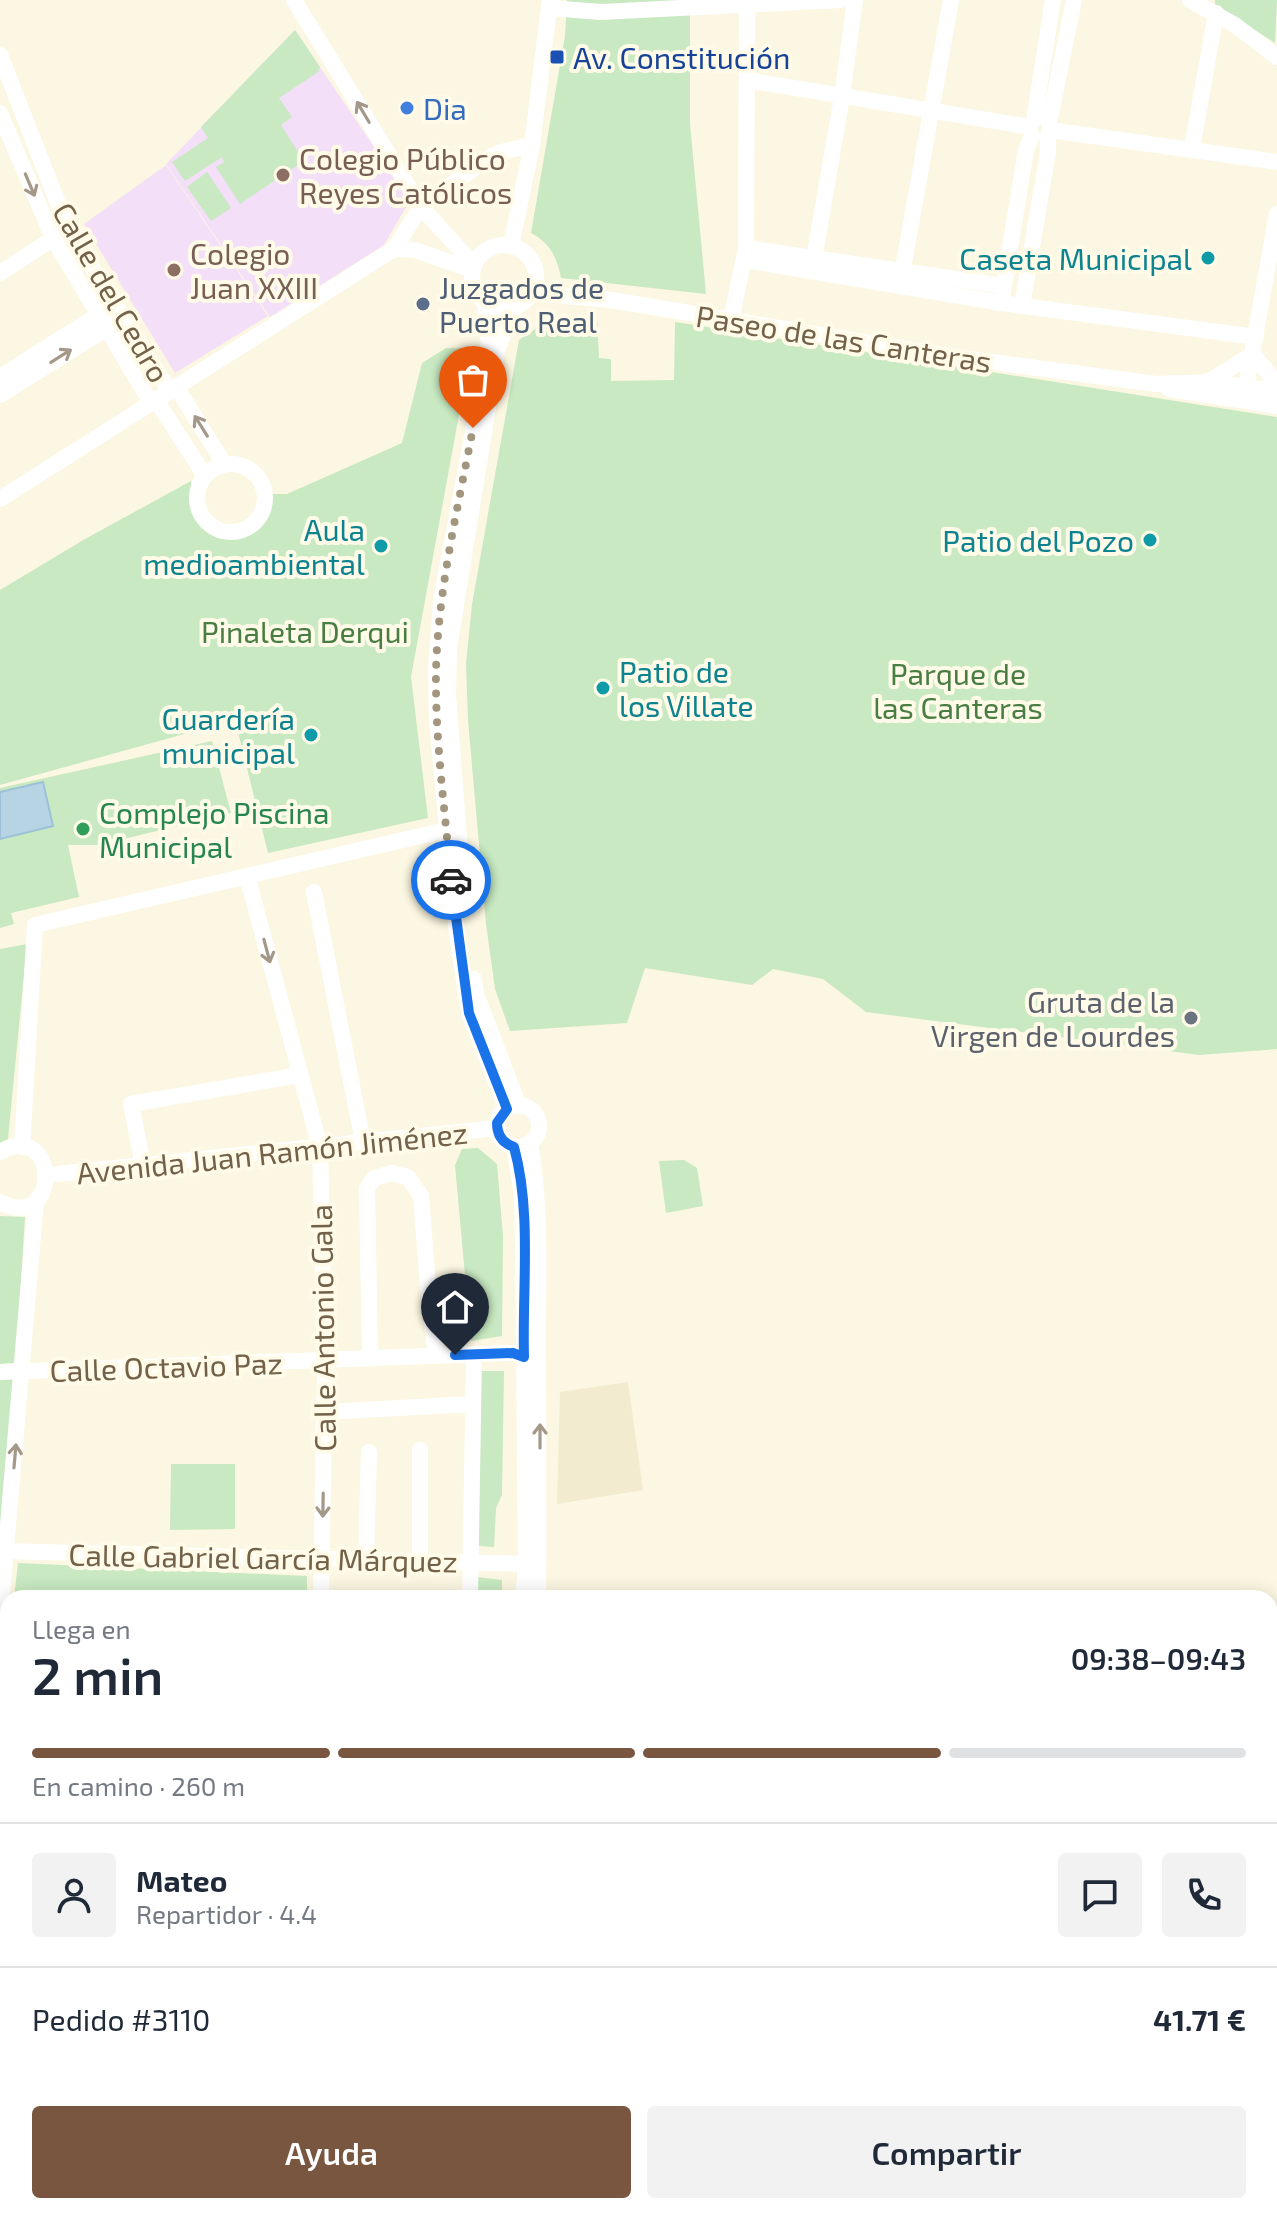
<!DOCTYPE html>
<html lang="es">
<meta charset="utf-8">
<style>
body{margin:0;font-family:"Exo 2",sans-serif;background:#f2f2f3;color:#1f2937;height:100vh;display:flex;flex-direction:column;font-size:30px;white-space:nowrap}
*{box-sizing:border-box;margin:0}
p{font-size:26px;color:#747a83}
.icon{flex:none;width:44px;height:44px;fill:none;stroke:currentColor;stroke-width:2;stroke-linecap:round;stroke-linejoin:round}
.map{position:relative;flex:1;overflow:hidden}
.side{position:absolute;left:0px;top:1590px;width:1278px;height:624px;display:flex;flex-direction:column;background:#fff;border-radius:24px 24px 0 0;box-shadow:0 4px 20px #0003}
.side>*{flex:none}
.pin{position:absolute;display:grid;place-items:center;width:68px;height:68px;color:#fff;margin:-82px -34px;border-radius:50% 50% 50% 0;rotate:-45deg;box-shadow:0 0 8px #0007}
.pin .icon{rotate:45deg}
.courier{position:absolute;display:grid;place-items:center;width:80px;height:80px;margin:-40px;border:6px solid #1a73e8;border-radius:50%;background:#fff;color:#222;box-shadow:0 2px 10px #0007}
.overview em{font-style:normal;font-weight:600}
.overview div{display:flex;flex-direction:column-reverse}
.overview{display:flex;align-items:center;justify-content:space-between;height:136px;padding:0 32px}
h1{font-size:52px;font-weight:600;line-height:60px}
.bar{display:grid;grid-template-columns:repeat(4,1fr);gap:12px 8px;align-content:center;height:96px;padding:0 32px}
.bar i{height:10px;border-radius:6px;background:#e0e1e3}
.bar .current{background:#78563f}
.bar p{grid-column:span 4}
.line{display:flex;align-items:center;gap:20px;padding:0 32px;border-top:2px solid #e0e1e3}
.line div{flex:1}
.round{display:grid;place-items:center;flex:none;width:84px;height:84px;border-radius:8px;background:#f2f2f3}
.button{display:flex;gap:16px;margin-top:auto;padding:16px 32px}
.button a{flex:1;height:92px;border-radius:8px;background:#78563f;color:#fff;font-size:32px;font-weight:600;line-height:92px;text-align:center}
.button a+a{background:#f2f2f3;color:#1f2937}
.map>svg:first-child{display:block}
</style>
<div class="map">
<svg width="1277" height="2214" viewBox="0 0 1277 2214">
<rect width="100%" height="100%" fill="#fcf7e2"/>
<polygon fill="#f3ebd0" points="628,1382 643,1490 557,1504 560,1392"/>
<g fill="#f4dff8">
<polygon points="295,30 410,200 384,245 270,317 166,164"/>
<polygon points="166,165 268,316 175,373 84,224"/>
</g>
<g fill="#c8e9c1">
<path d="M567,0H690V124L706,294L561,278C557,257 550,243 531,233L565,36Z"/>
<polygon points="1215,0 1277,0 1275,43 1215,4"/>
<polygon points="295,30 320,67 318,72 279,98 292,117 281,125 304,161 240,204 216,167 224,162 222,157 185,181 172,162 208,138 201,127"/>
<polygon points="207,172 231,208 211,221 187,187"/>
<polygon points="597,317 599,358 611,359 611,381 674,380 675,322 1277,417 1277,1049 1199,1055 866,1012 823,979 773,969 752,985 645,968 627,1023 510,1031 495,989 486,924 468,720 466,664 472,604 519,340 551,318"/>
<path d="M446,348L471,349L411,677L428,818L268,853L235,720L0,785V590L85,539L191,481L193,510L197,521C238,536 262,551 271,494H287L402,443L422,363Z"/>
<polygon points="212,741 231,813 99,845 68,845 79,897 11,913 14,924 0,928 0,788"/>
<polygon points="27,944 8,1139 0,1144 0,949"/>
<polygon points="478,1148 497,1164 503,1236 502,1336 471,1341 455,1165 462,1149"/>
<polygon points="684,1160 697,1168 703,1206 666,1213 659,1161"/>
<polygon points="0,1216 25,1217 16,1363 0,1364"/>
<polygon points="479,1371 504,1371 502,1495 496,1508 494,1547 478,1546"/>
<polygon points="17,1378 0,1539 0,1380"/>
<polygon points="171,1464 235,1464 235,1529 170,1530"/>
<polygon points="18,1563 307,1576 307,1598 14,1598"/>
<polygon points="477,1577 502,1580 502,1598 476,1598"/>
</g>
<polygon fill="#b7d4e5" stroke="#9dc1d6" stroke-width="2" points="43,782 53,826 0,839 0,792"/>
<g fill="none" stroke-linecap="round" stroke-linejoin="round">
<g stroke="#b7d4e5" stroke-width="16">
<polyline points="1270,2081 1277,2078"/>
<polyline points="994,2214 1011,2206"/>
</g>
<g stroke="#fff" stroke-width="16">
<polyline points="294,0 421,207 474,265"/>
<polyline points="1190,0 1235,25 1277,57"/>
<polyline points="550,8 601,12 841,0"/>
<polyline points="0,55 68,229 170,392"/>
<polyline points="747,80 1030,127"/>
<polyline points="0,113 53,238 151,403"/>
<polyline points="1034,120 1053,0"/>
<polyline points="1049,123 1074,0"/>
<polyline points="1050,130 1277,162"/>
<polyline points="1192,148 1216,13"/>
<circle cx="504" cy="277" r="32"/>
<polyline points="511,246 532,145 550,0"/>
<polyline points="746,248 1004,286"/>
<polyline points="394,249 421,207 488,158 501,152 532,145"/>
<polyline points="745,260 1001,303 1256,337"/>
<polyline points="812,271 842,97 855,0"/>
<polyline points="0,273 60,234"/>
<polyline points="900,285 951,0"/>
<polyline points="531,293 611,300 955,357 1156,384 1208,382 1277,391"/>
<polyline points="1002,297 1026,150 1032,136"/>
<polyline points="485,303 489,347 441,600 436,670 437,721 457,934 469,1013 507,1109"/>
<polyline points="1022,306 1048,152 1048,135"/>
<polyline points="731,320 746,248 747,5"/>
<polyline points="495,361 498,347 515,307"/>
<polyline points="0,377 106,310"/>
<polyline points="1208,382 1253,354 1277,384"/>
<polyline points="1246,387 1277,214"/>
<polyline points="177,388 220,457 221,466"/>
<polyline points="1169,389 1277,406"/>
<polyline points="0,395 114,324"/>
<polyline points="156,400 205,476"/>
<circle cx="231" cy="498" r="34"/>
<polyline points="0,499 394,249 415,250 472,270"/>
<polyline points="247,876 320,1147 325,1360 321,1598"/>
<polyline points="462,877 448,695 449,648 488,408"/>
<polyline points="314,892 363,1142"/>
<polyline points="474,979 476,994 519,1106"/>
<circle cx="518" cy="1126" r="21"/>
<path d="M530,1143C541,1206 538,1270 538,1333C538,1422 539,1510 538,1598"/>
<polyline points="22,1147 35,925 446,830"/>
<polyline points="514,1147 522,1194 523,1243 526,1564 523,1598"/>
<path d="M0,1152C59,1118 62,1234 0,1202"/>
<polyline points="143,1165 131,1104 300,1075"/>
<polyline points="47,1175 497,1128"/>
<polyline points="370,1358 367,1188 374,1178 392,1173 408,1177 421,1196 429,1298 436,1356"/>
<polyline points="0,1372 513,1353 524,1357"/>
<polyline points="324,1412 473,1404"/>
<polyline points="0,1551 526,1564"/>
<polyline points="366,1559 369,1452"/>
<polyline points="420,1561 420,1450"/>
<polyline points="470,1598 474,1355"/>
<polyline points="0,1617 36,1200"/>
<polyline points="0,1742 8,1742"/>
<polyline points="0,1828 8,1828"/>
<polyline points="0,1879 8,1880"/>
<polyline points="0,1969 8,1969"/>
<polyline points="0,2020 8,2020"/>
<polyline points="127,2206 128,2214"/>
<polyline points="176,2206 177,2214"/>
<polyline points="101,2214 102,2206"/>
<polyline points="193,2214 195,2206"/>
<polyline points="244,2214 246,2206"/>
<polyline points="310,2214 312,2206"/>
<polyline points="388,2214 391,2206"/>
</g>
<g stroke="#f5c699" stroke-width="24">
<polyline points="1270,2179 1277,2173"/>
<polyline points="1223,2214 1233,2206"/>
</g>
</g>
<defs><path id="oneway-shaft" d="M-6 0H5M1.5-3L5.5 0L1.5 3" fill="none" stroke-width="1.6" stroke-linecap="round" stroke-linejoin="round" transform="scale(2)"/></defs>
<g stroke="#a49889">
<use href="#oneway-shaft" transform="translate(363 112) rotate(-121)"/>
<use href="#oneway-shaft" transform="translate(30 185) rotate(67)"/>
<use href="#oneway-shaft" transform="translate(61 356) rotate(-32)"/>
<use href="#oneway-shaft" transform="translate(201 426) rotate(-122)"/>
<use href="#oneway-shaft" transform="translate(267 951) rotate(75)"/>
<use href="#oneway-shaft" transform="translate(540 1436) rotate(-90)"/>
<use href="#oneway-shaft" transform="translate(15 1456) rotate(-85)"/>
<use href="#oneway-shaft" transform="translate(323 1505) rotate(91)"/>
</g>
<g fill="none" stroke-linecap="round" stroke-linejoin="round">
<path stroke="#a3967f" stroke-width="8" stroke-dasharray="0 14.4" d="M451,880C445,810 435,740 436,671C438,589 458,508 473,428"/>
<path stroke="#1a73e8" stroke-width="10" d="M451,880L469,1013L507,1109L497,1123C497,1135 502,1143 514,1147C532,1212 522,1290 524,1357L513,1353L455,1355"/>
</g>
<rect fill="#1a4fb4" stroke="#fffbe8" stroke-width="3" x="549" y="49" width="16" height="16" rx="4"/>
<circle fill="#3f7fe0" stroke="#fffbe8" stroke-width="3" cx="407" cy="108" r="8"/>
<g fill="#8d6e63" stroke="#fffbe8" stroke-width="3">
<circle cx="283" cy="175" r="8"/>
<circle cx="174" cy="270" r="8"/>
</g>
<g fill="#0f9aa8" stroke="#fffbe8" stroke-width="3">
<circle cx="1208" cy="258" r="8"/>
<circle cx="1150" cy="540" r="8"/>
<circle cx="381" cy="546" r="8"/>
<circle cx="603" cy="688" r="8"/>
<circle cx="311" cy="735" r="8"/>
</g>
<circle fill="#5c6f8a" stroke="#fffbe8" stroke-width="3" cx="423" cy="304" r="8"/>
<circle fill="#2e9e5b" stroke="#fffbe8" stroke-width="3" cx="83" cy="829" r="8"/>
<circle fill="#6b7280" stroke="#fffbe8" stroke-width="3" cx="1191" cy="1018" r="8"/>
<g text-anchor="middle" dominant-baseline="central" stroke-width="8" stroke-linejoin="round" paint-order="stroke">
<g font-size="30" fill="#164399" stroke="#fffbe8" text-anchor="start">
<text x="573" y="57">Av. Constitución</text>
</g>
<g font-size="30" fill="#366cbe" stroke="#fffbe8" text-anchor="start">
<text x="423" y="108">Dia</text>
</g>
<g font-size="30" fill="#785e54" stroke="#fffbe8" text-anchor="start">
<text x="299" y="158">Colegio Público<tspan x="299" dy="34">Reyes Católicos</tspan></text>
<text x="190" y="253">Colegio<tspan x="190" dy="34">Juan XXIII</tspan></text>
</g>
<g font-size="30" fill="#0d838f" stroke="#fffbe8" text-anchor="end">
<text x="1192" y="258">Caseta Municipal</text>
<text x="365" y="529">Aula<tspan x="365" dy="34">medioambiental</tspan></text>
<text x="1134" y="540">Patio del Pozo</text>
<text x="619" y="671" text-anchor="start">Patio de<tspan x="619" dy="34">los Villate</tspan></text>
<text x="295" y="718">Guardería<tspan x="295" dy="34">municipal</tspan></text>
</g>
<g font-size="30" fill="#4e5e75" stroke="#fffbe8" text-anchor="start">
<text x="439" y="287">Juzgados de<tspan x="439" dy="34">Puerto Real</tspan></text>
</g>
<g font-size="30" fill="#736149" stroke="#fffbe8">
<text transform="translate(112 292) rotate(60)">Calle del Cedro</text>
<text transform="translate(844 338) rotate(9)">Paseo de las Canteras</text>
<text transform="translate(272 1152) rotate(-6)">Avenida Juan Ramón Jiménez</text>
<text transform="translate(322 1328) rotate(-91)">Calle Antonio Gala</text>
<text transform="translate(166 1366) rotate(-2)">Calle Octavio Paz</text>
<text transform="translate(263 1557) rotate(1)">Calle Gabriel García Márquez</text>
</g>
<g font-size="30" fill="#487e43" stroke="#fffbe8">
<text x="305" y="631">Pinaleta Derqui</text>
<text x="958" y="673">Parque de<tspan x="958" dy="34">las Canteras</tspan></text>
</g>
<g font-size="30" fill="#27864d" stroke="#fffbe8" text-anchor="start">
<text x="99" y="812">Complejo Piscina<tspan x="99" dy="34">Municipal</tspan></text>
</g>
<g font-size="30" fill="#5b616d" stroke="#fffbe8" text-anchor="end">
<text x="1175" y="1001">Gruta de la<tspan x="1175" dy="34">Virgen de Lourdes</tspan></text>
</g>
</g>
</svg>
<div class="pin" style="left:473px;top:428px;background:#ea580c"><svg class="icon" aria-label="bag" viewBox="0 0 24 24"><path d="M5 8h14l-1 12H6zM9 8a3 3 0 0 1 6 0"/></svg></div>
<div class="pin" style="left:455px;top:1355px;background:#1f2937"><svg class="icon" aria-label="home" viewBox="0 0 24 24"><path d="M3 11l9-7 9 7M6 9v11h12V9"/></svg></div>
<div class="courier" style="left:451px;top:880px"><svg class="icon" aria-label="car" viewBox="0 0 24 24"><path d="M5 17H2v-5l4-1 3-4h7l3 4 3 1v5h-3M9 17h6M6 11h13"/><circle cx="7" cy="17" r="2"/><circle cx="17" cy="17" r="2"/></svg></div>
<section class="side">
<div class="overview"><div><h1>2 min</h1><p>Llega en</p></div><em>09:38–09:43</em></div>
<div class="bar"><i class="current"></i><i class="current"></i><i class="current"></i><i></i><p>En camino · 260 m</p></div>
<div class="line" style="height:144px"><a class="round"><svg class="icon" aria-label="person" viewBox="0 0 24 24"><circle cx="12" cy="8" r="4"/><path d="M4 21q1-7 8-7t8 7"/></svg></a><div><b>Mateo</b><p>Repartidor · 4.4</p></div><a class="round"><svg class="icon" aria-label="chat" viewBox="0 0 24 24"><path d="M4 5h16v11H9l-5 4z"/></svg></a><a class="round"><svg class="icon" aria-label="phone" viewBox="0 0 24 24"><path d="M5 4h4l2 5-3 2q2 4 5 5l2-3 5 2v4C11 20 4 13 5 4z"/></svg></a></div>
<div class="line" style="height:104px"><div>Pedido #3110</div><b>41.71 €</b></div>
<div class="button"><a>Ayuda</a><a>Compartir</a></div>
</section>
</div>
